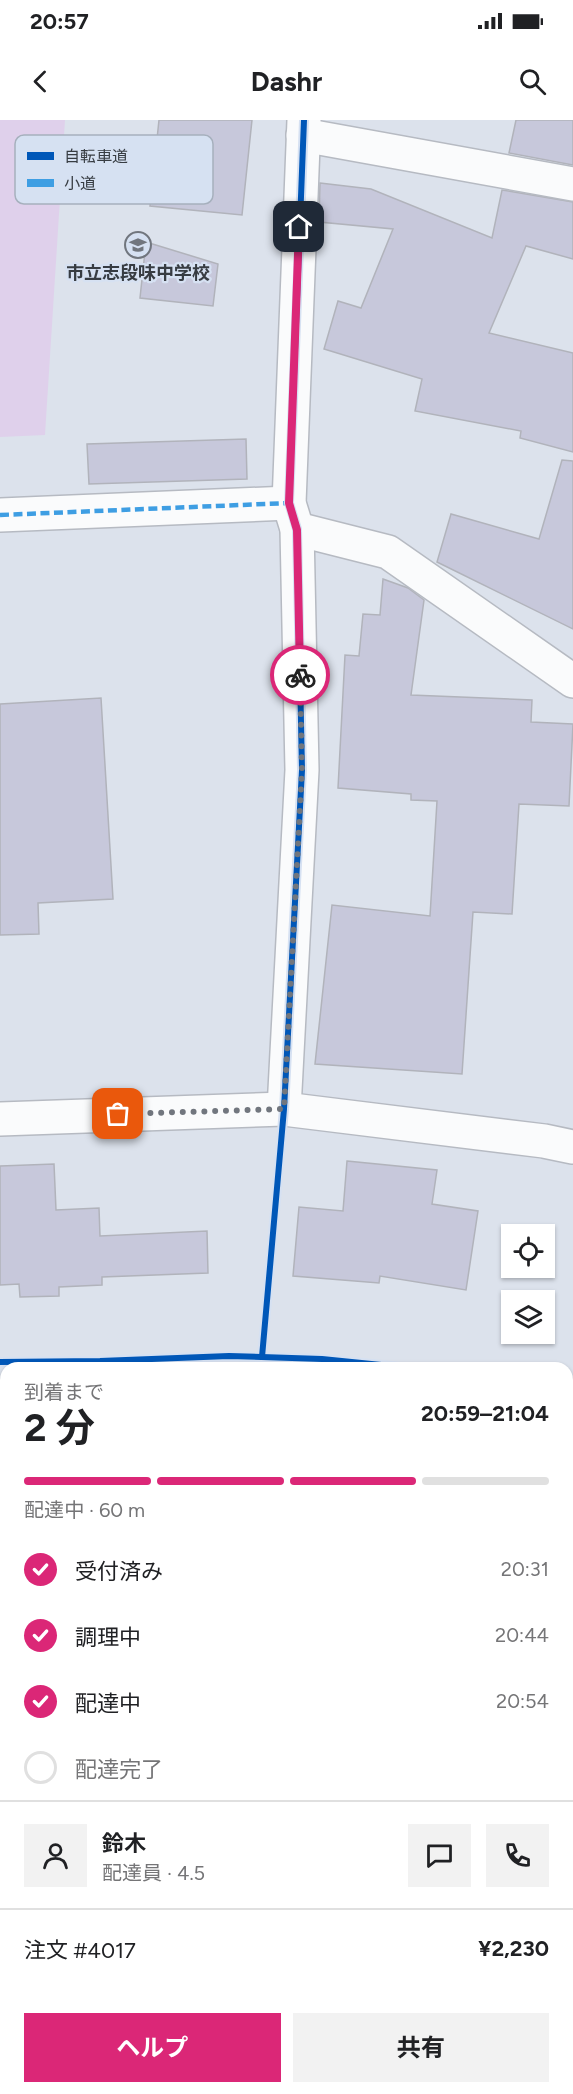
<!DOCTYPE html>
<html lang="ja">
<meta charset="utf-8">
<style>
body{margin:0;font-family:Figtree,"Noto Sans JP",sans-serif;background:#f2f2f2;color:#202124;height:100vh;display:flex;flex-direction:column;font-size:22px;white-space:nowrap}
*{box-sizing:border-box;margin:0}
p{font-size:20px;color:#757577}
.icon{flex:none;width:33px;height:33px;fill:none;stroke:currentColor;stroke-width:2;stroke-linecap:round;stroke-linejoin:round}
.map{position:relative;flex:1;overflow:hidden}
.side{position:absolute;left:0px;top:1242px;width:573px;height:732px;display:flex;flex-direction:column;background:#fff;border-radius:18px 18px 0 0;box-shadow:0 2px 4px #0004}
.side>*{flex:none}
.tools{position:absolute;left:501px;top:1104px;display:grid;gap:12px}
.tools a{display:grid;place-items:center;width:54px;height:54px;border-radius:0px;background:#fff;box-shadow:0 2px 4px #0004;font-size:30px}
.pin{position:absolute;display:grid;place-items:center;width:51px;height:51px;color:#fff;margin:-26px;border-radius:12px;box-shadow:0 3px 9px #0006}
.courier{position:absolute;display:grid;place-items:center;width:60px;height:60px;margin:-30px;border:4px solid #db2777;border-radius:50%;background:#fff;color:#222;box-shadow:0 2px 8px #0007}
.head em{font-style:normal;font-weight:700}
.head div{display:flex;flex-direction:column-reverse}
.head{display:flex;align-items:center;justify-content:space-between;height:102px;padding:0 24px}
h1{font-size:39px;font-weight:700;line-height:45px}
.bar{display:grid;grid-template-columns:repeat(4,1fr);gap:9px 6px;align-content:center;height:72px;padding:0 24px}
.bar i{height:8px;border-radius:4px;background:#e0e0e0}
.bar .current{background:#db2777}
.bar p{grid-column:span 4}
.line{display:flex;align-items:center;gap:15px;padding:0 24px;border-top:2px solid #e0e0e0}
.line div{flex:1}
.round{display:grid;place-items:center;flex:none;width:63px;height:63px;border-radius:0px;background:#f2f2f2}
ol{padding:0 24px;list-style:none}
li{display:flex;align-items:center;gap:18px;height:66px}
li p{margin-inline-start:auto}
li .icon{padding:6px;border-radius:50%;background:#db2777;color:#fff;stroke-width:4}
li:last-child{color:#757577}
li i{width:33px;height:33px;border:3px solid #e0e0e0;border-radius:50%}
.action{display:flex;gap:12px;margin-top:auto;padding:12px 24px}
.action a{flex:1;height:69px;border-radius:0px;background:#db2777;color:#fff;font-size:24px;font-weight:700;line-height:69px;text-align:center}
.action a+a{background:#f2f2f2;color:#202124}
.status{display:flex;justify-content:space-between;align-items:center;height:42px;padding:0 30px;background:#fff;direction:ltr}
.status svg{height:16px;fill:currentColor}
header{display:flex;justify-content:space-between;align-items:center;height:78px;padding:0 24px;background:#fff;font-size:27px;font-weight:700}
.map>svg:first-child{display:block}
</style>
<div class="status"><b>20:57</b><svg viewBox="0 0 49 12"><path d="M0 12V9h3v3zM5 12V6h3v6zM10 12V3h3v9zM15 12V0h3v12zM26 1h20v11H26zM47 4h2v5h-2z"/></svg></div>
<header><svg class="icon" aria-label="back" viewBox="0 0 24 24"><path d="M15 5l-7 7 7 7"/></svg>Dashr<svg class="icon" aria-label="search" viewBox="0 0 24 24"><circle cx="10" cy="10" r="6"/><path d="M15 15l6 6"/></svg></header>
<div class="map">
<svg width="573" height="1974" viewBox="0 0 573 1974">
<rect width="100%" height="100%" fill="#dce2ec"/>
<polygon fill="#dfd0eb" points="0,0 65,0 45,315 0,317"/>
<g fill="#c7c8db" stroke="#b1b3bb" stroke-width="1.5">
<polygon points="159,0 252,0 242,95 150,86"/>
<polygon points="516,0 573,0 573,45 509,33"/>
<polygon points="320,63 371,69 492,118 502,70 573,82 573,139 526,126 489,213 573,233 573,332 520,318 521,311 415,291 422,259 324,229 338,181 361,188 393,109 319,102"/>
<polygon points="146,122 218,144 213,186 140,178"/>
<polygon points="246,319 247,359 89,364 87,324"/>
<polygon points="562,340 573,341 573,509 437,442 451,394 539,419"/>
<polygon points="383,459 408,468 424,480 411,575 532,580 531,602 573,604 569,686 519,684 512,794 473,792 462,954 315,944 332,785 430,796 437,681 411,680 411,674 338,668 345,535 359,536 363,494 380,495"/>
<polygon points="101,578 113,779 38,783 39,814 0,815 0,584"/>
<polygon points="347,1041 437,1050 432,1084 478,1091 466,1170 380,1156 379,1163 293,1156 299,1087 343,1091"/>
<polygon points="54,1044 56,1090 99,1088 100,1116 207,1111 208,1153 102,1157 102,1165 59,1167 59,1176 20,1177 19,1164 0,1165 0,1046"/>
</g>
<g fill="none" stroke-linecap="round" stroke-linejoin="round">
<defs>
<g id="street">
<polyline points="303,15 573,64"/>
<polyline points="0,395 289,383"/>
<polyline points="297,409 388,432 573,561"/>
<polyline points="284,989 302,650 297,409 289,383 304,0"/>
<polyline points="0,1424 6,1424"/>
<polyline points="567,1504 573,1505"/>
<polyline points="0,1705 6,1705"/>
<polyline points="567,1886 573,1889"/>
<polyline points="0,1930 6,1932"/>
<polyline points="107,1968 123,1974"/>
<polyline points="81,1974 83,1968"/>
</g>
<polyline id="secondary" points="0,999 284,989 544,1021 573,1027"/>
</defs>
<use href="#street" stroke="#b6bac2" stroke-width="36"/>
<use href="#secondary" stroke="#b6bac2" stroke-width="36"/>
<use href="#street" stroke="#fafbfc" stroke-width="33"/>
<use href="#secondary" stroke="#fafbfc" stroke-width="33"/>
<polyline stroke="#3e9ee3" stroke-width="4.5" stroke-dasharray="9 4.5" stroke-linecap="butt" points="0,395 289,383"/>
<defs>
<g id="cycleway">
<polyline points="262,1237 284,989 302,650 297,409 289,383 304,0"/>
<polyline points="0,1242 100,1241 229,1236 322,1239 411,1248"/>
</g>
</defs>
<use href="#cycleway" stroke="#d6e1f2" stroke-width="10"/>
<use href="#cycleway" stroke="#0057b8" stroke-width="6"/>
</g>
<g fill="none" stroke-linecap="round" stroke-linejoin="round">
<polyline stroke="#71767e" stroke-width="6" stroke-dasharray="0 10.8" points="118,994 284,989 302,650 300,555"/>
<polyline stroke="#db2777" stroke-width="8" points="299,107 289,383 297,410 300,555"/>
</g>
<defs>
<symbol id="school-ring" viewBox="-11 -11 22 22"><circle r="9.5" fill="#d6e1f2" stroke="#71767e" stroke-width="1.5"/><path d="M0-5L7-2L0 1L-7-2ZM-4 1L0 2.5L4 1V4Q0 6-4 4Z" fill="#71767e"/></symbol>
</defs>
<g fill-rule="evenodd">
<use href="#school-ring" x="123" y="110" width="30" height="30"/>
</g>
<g text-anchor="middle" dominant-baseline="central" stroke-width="4.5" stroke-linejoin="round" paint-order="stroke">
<g font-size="18" font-weight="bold" fill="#373c42" stroke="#d6e1f2">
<text x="138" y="153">市立志段味中学校</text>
</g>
</g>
<rect x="15" y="15" width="198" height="69" rx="9" fill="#d6e1f2" stroke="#a6b0bd" stroke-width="1.5"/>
<rect x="27" y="32" width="27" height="8" fill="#0057b8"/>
<rect x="27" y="59" width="27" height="8" fill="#3e9ee3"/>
<g font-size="16" fill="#373c42">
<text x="64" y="42">自転車道</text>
<text x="64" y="69">小道</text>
</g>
</svg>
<div class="tools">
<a><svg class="icon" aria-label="locate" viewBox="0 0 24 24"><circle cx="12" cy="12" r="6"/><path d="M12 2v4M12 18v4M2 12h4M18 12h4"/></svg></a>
<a><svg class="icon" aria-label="layers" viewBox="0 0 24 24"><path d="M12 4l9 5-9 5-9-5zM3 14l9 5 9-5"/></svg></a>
</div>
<div class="pin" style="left:118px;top:994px;background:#ea580c"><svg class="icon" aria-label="bag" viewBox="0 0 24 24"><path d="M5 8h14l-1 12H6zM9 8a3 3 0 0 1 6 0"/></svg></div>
<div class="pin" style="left:299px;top:107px;background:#1f2937"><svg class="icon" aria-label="home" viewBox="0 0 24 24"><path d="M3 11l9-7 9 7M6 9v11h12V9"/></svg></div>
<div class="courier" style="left:300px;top:555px"><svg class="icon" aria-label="bike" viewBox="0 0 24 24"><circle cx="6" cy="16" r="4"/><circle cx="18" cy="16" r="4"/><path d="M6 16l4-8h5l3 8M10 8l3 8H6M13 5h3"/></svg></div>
<section class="side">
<div class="head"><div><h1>2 分</h1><p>到着まで</p></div><em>20:59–21:04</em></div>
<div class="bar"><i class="current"></i><i class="current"></i><i class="current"></i><i></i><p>配達中 · 60 m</p></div>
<ol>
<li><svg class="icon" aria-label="check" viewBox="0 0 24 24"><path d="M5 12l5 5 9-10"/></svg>受付済み<p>20:31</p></li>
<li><svg class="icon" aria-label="check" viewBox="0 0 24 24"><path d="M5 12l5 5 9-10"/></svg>調理中<p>20:44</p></li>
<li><svg class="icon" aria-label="check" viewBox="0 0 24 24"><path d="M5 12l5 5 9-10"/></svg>配達中<p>20:54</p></li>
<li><i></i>配達完了</li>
</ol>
<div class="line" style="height:108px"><a class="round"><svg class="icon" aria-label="person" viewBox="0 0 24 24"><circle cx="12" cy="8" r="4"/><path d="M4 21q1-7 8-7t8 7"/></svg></a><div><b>鈴木</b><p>配達員 · 4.5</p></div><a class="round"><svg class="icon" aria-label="chat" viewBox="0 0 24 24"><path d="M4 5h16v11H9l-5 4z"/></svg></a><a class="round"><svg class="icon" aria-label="phone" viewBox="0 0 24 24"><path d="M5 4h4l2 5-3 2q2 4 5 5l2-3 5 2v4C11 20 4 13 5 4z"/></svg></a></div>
<div class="line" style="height:78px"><div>注文 #4017</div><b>¥2,230</b></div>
<div class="action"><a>ヘルプ</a><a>共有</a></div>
</section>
</div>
